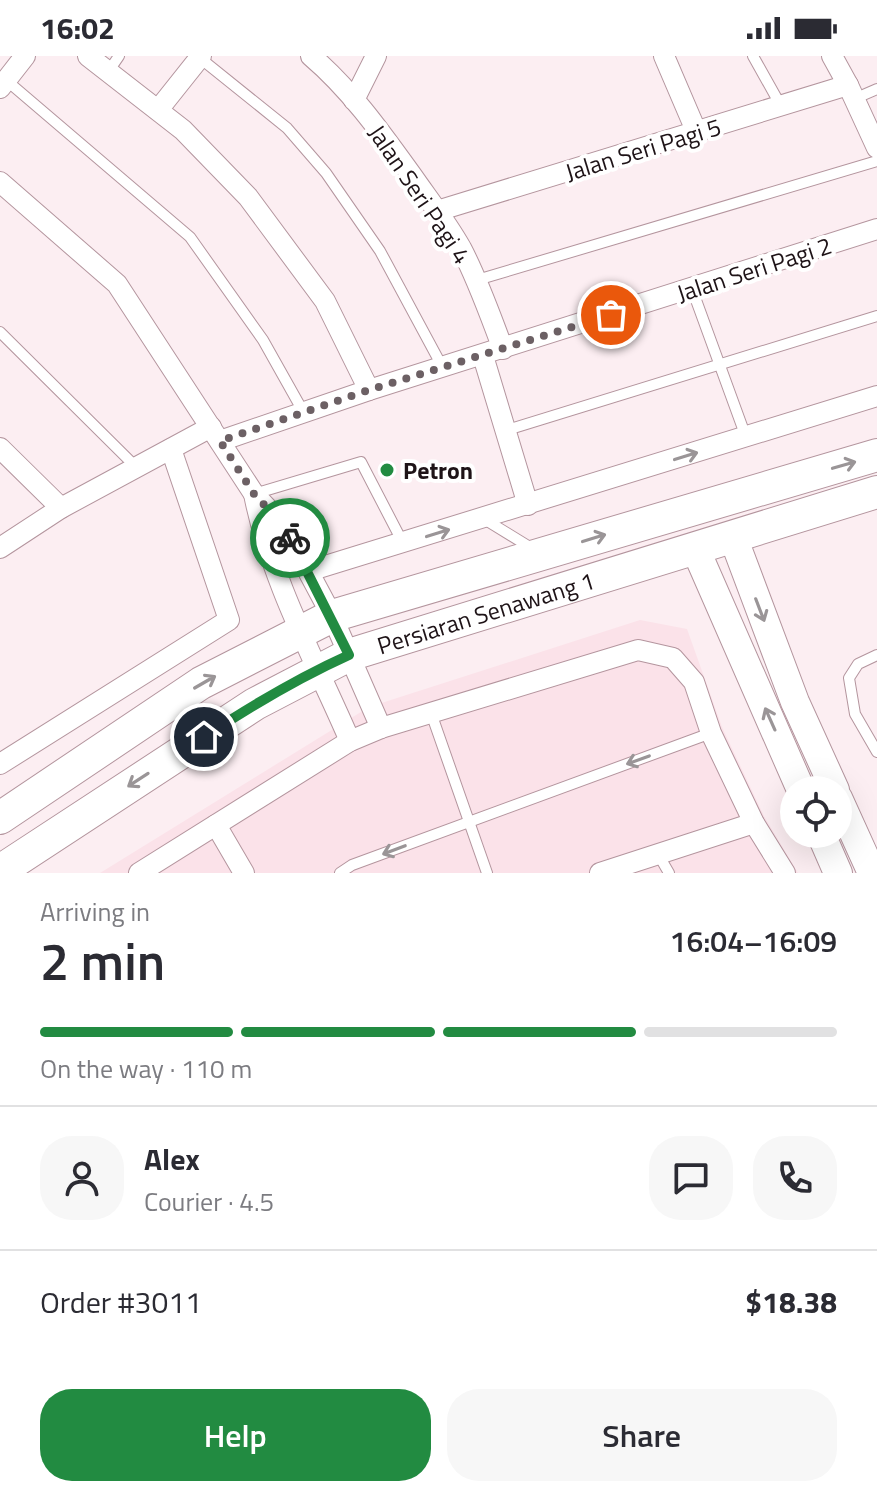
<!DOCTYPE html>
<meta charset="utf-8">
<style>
body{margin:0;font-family:"Titillium Web",sans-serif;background:#f7f7f7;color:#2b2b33;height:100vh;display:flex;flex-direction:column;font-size:30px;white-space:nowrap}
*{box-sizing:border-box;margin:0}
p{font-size:26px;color:#7c7c81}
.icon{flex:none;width:44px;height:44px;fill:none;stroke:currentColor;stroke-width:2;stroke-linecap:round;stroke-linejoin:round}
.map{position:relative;height:817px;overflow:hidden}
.drawer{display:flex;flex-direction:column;background:#fff;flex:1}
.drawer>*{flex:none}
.tools{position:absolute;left:780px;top:720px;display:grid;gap:16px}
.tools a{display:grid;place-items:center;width:72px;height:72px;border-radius:50%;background:#fff;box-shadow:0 8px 32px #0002;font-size:40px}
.pin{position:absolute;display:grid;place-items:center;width:68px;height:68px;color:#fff;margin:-34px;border:4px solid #fff;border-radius:50%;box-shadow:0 2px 8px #0007}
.courier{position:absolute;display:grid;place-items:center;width:80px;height:80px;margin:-40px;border:6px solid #228b41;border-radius:50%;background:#fff;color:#222;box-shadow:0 2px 10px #0007}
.summary em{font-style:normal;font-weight:600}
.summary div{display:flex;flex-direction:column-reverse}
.summary{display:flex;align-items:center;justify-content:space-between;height:136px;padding:0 40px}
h1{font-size:52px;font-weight:600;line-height:60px}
.bar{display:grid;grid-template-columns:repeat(4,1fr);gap:12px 8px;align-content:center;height:96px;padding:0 40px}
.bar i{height:10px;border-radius:6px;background:#e1e1e2}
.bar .on{background:#228b41}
.bar p{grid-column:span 4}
.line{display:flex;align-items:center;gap:20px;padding:0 40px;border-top:2px solid #e1e1e2}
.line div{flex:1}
.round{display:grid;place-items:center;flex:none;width:84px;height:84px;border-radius:32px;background:#f7f7f7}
.button{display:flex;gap:16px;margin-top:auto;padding:16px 40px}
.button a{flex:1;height:92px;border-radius:32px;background:#228b41;color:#fff;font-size:32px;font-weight:600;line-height:92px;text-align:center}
.button a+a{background:#f7f7f7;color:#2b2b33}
.status{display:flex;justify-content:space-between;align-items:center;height:56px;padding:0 40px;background:#fff;direction:ltr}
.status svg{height:22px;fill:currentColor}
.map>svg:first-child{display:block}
</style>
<div class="status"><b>16:02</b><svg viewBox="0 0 49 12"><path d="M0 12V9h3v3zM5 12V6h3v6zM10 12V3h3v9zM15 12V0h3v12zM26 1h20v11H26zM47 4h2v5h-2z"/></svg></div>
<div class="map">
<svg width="877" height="817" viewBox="0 0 877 817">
<rect width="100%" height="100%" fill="#fceef2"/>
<polygon fill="#fbe2e9" points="640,564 687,573 722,671 764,760 798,817 100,817 369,651"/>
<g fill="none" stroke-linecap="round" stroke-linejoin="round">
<defs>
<g id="lane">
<polyline points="753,0 781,50"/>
<polyline points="200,2 287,72 326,117 380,195 443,312"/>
<polyline points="108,16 119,0"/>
<polyline points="6,24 190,181 263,284 304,357"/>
<polyline points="854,43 877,33"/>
<polyline points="477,224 877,105"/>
<polyline points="692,233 746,381"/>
<polyline points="0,276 137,412"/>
<polyline points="507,374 877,260"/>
<polyline points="254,438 361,406 403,487"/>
<polyline points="484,463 533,493"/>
<polyline points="877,599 858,608 849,622 855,658 877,696"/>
<polyline points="431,657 487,817"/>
<polyline points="658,798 669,817"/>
<polyline points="340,817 352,809 711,677"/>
</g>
<g id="street">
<polyline points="88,0 183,74 248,141 325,245 369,334"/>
<path d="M311,0C351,34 382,78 413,121C429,144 447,167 461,192C478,224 490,259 503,293"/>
<polyline points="664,0 697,77"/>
<polyline points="832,0 848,29 877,92"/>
<polyline points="0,32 25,0"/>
<polyline points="354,44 376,0"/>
<polyline points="158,54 201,0"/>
<polyline points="0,126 117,228 254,438 284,470 332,560 381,672"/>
<polyline points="437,155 848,29"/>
<polyline points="483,300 528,449"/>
<polyline points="220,385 369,334 877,173"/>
<polyline points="0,392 61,452"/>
<path d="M254,438C271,525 315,604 350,685"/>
<polyline points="0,492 61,452 211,371"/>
<polyline points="309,515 877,340"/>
<polyline points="0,708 229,564 171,393"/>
<polyline points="216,769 244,817"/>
<polyline points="139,817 350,685 381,672 638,594 673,602 694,626 711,677 754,767 785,817"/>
<polyline points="600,817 754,767"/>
</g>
<g id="secondary">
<polyline points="733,481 795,646 835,734"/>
<polyline points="695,492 801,734"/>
<polyline points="838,742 872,817"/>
<polyline points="821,778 838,817"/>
</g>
<g id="primary">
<polyline points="0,762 201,627 332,560 877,399"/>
<path id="s1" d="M0,815L255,648L349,599L877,436"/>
</g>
</defs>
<use href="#lane" stroke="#b4959e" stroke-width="12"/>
<use href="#street" stroke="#b4959e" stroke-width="22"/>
<use href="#secondary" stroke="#b4959e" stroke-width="30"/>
<use href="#primary" stroke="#b4959e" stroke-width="34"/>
<use href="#lane" stroke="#fff" stroke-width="10"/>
<use href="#street" stroke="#fff" stroke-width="20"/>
<use href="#secondary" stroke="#fff" stroke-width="28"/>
<use href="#primary" stroke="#fff" stroke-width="32"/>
</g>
<defs><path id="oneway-shaft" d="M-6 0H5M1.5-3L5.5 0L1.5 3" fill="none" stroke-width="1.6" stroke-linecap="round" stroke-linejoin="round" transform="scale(2)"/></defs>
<g stroke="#9a9597">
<use href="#oneway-shaft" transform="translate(686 400) rotate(-17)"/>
<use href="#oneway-shaft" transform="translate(844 409) rotate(-16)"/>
<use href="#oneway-shaft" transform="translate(438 477) rotate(-17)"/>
<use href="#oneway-shaft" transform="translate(594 482) rotate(-17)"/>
<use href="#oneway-shaft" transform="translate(760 554) rotate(69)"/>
<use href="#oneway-shaft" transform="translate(205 626) rotate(-30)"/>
<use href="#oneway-shaft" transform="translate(770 663) rotate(-114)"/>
<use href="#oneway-shaft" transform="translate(638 704) rotate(160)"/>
<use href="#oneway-shaft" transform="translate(138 724) rotate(147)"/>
<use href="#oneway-shaft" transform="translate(394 794) rotate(159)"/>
</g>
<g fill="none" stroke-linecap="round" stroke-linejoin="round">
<polyline stroke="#6c6064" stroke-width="8" stroke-dasharray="0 14.4" points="290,482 284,470 254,438 220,385 369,334 611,259"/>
<path stroke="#228b41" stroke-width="10" d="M204,681C251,650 298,622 349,599L290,482"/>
</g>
<circle fill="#228b41" stroke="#fff" stroke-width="3" cx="387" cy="414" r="8"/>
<g text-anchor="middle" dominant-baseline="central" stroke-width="8" stroke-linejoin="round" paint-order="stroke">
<g font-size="24" fill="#1e1317" stroke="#fff">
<text transform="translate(643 93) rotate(-17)">Jalan Seri Pagi 5</text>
<text transform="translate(420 138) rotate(56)">Jalan Seri Pagi 4</text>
<text transform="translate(754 213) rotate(-18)">Jalan Seri Pagi 2</text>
<text stroke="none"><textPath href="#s1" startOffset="554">Persiaran Senawang 1</textPath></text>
</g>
<g font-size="24" font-weight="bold" fill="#1e1317" stroke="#fff" text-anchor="start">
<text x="403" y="414">Petron</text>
</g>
</g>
</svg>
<div class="tools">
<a><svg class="icon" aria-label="locate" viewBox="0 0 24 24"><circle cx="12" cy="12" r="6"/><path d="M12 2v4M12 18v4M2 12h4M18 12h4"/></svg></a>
</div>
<div class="pin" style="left:611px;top:259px;background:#ea580c"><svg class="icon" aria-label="bag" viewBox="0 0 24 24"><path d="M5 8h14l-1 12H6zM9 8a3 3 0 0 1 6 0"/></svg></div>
<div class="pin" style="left:204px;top:681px;background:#1f2937"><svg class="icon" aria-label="home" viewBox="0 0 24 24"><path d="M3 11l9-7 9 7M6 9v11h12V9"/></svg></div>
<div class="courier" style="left:290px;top:482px"><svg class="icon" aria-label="bike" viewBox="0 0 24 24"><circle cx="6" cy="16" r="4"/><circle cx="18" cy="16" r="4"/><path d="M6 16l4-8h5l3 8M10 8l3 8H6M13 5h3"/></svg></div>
</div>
<section class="drawer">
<div class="summary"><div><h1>2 min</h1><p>Arriving in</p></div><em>16:04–16:09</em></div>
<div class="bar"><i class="on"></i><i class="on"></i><i class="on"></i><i></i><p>On the way · 110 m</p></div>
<div class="line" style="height:144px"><a class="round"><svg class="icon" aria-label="person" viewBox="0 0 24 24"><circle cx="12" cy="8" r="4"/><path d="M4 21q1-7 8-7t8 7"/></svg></a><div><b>Alex</b><p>Courier · 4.5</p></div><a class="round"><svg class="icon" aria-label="chat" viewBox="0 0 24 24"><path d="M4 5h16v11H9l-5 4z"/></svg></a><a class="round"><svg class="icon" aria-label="phone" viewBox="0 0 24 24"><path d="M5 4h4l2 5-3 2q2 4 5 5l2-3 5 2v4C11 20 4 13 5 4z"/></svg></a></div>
<div class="line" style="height:104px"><div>Order #3011</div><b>$18.38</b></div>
<div class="button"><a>Help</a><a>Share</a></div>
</section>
